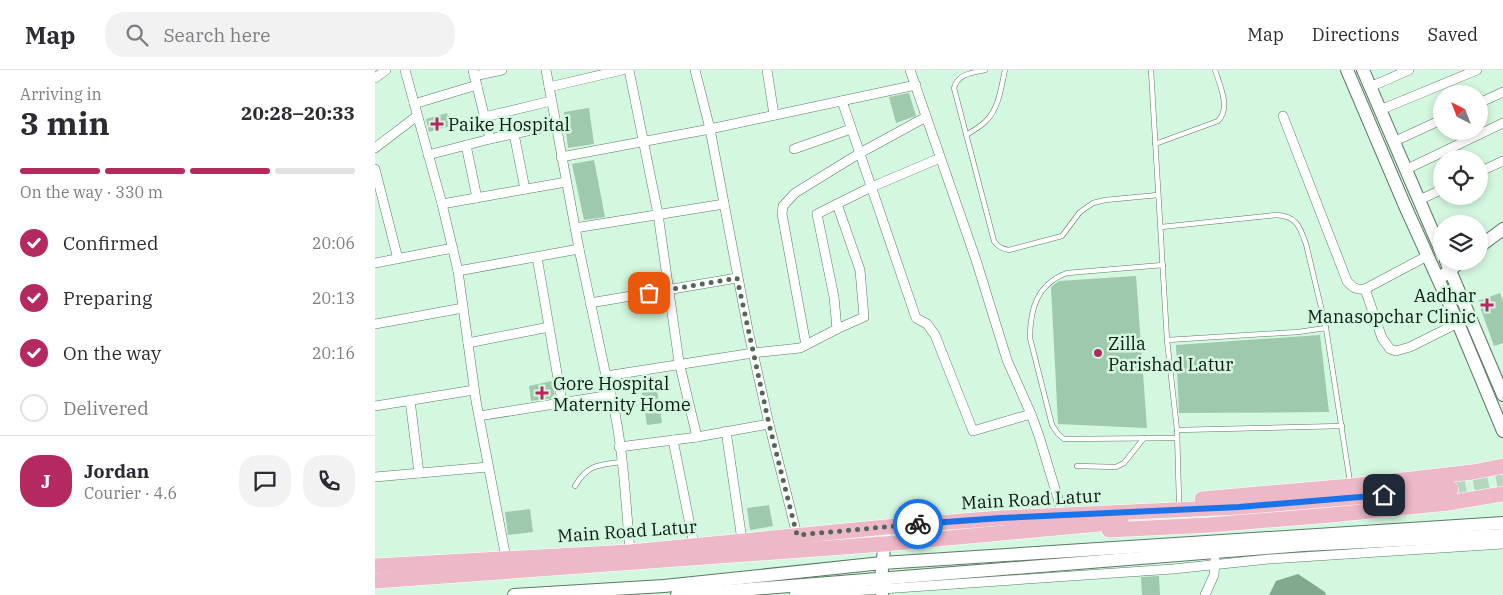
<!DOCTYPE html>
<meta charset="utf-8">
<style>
body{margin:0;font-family:"IBM Plex Serif",serif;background:#f2f2f3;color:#2b2b33;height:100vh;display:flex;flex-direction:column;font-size:19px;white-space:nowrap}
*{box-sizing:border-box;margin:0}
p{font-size:16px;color:#7c7c81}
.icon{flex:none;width:28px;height:28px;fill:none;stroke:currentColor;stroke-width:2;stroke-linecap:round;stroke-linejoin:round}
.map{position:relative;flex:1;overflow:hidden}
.panel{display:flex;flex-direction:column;background:#fff;width:375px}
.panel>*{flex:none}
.needle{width:32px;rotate:318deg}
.fabs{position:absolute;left:1058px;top:15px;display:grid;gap:10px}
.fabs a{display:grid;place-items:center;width:55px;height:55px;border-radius:50%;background:#fff;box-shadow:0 2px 8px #0003;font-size:25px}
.pin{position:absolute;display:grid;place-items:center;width:42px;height:42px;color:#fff;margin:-21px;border-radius:10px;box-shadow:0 2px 8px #0006}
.courier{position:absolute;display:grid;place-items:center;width:50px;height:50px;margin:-25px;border:4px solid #1a73e8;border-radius:50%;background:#fff;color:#222;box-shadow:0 1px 6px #0007}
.summary em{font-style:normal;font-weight:700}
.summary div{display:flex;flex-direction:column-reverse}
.summary{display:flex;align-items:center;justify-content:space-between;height:85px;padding:0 20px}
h1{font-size:32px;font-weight:700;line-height:38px}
.bar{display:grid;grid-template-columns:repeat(4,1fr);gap:8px 5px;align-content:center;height:60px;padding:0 20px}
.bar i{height:6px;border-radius:4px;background:#e1e1e2}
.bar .current{background:#b52961}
.bar p{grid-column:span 4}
.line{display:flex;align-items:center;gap:12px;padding:0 20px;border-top:1px solid #e1e1e2}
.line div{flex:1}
.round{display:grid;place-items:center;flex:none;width:52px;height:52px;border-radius:20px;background:#f2f2f3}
ol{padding:0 20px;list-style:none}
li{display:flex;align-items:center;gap:15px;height:55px}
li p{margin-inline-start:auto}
li .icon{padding:5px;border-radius:50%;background:#b52961;color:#fff;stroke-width:4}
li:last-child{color:#7c7c81}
li i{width:28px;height:28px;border:2px solid #e1e1e2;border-radius:50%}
header{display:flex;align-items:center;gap:30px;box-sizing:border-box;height:70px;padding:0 25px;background:#fff;border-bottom:1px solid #e1e1e2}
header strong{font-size:24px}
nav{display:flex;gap:28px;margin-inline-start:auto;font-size:18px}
.search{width:350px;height:45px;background:#f2f2f3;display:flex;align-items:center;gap:12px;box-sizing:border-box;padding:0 18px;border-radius:20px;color:#7c7c81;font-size:19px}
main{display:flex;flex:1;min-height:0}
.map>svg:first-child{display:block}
</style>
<header>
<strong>Map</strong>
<div class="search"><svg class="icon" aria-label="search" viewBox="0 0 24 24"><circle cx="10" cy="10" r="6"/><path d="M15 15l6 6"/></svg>Search here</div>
<nav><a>Map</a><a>Directions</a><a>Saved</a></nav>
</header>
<main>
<section class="panel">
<div class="summary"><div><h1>3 min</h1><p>Arriving in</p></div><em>20:28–20:33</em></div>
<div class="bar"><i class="current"></i><i class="current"></i><i class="current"></i><i></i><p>On the way · 330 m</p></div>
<ol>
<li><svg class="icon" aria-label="check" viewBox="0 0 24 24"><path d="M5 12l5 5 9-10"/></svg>Confirmed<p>20:06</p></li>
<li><svg class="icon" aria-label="check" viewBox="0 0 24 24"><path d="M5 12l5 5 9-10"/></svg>Preparing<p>20:13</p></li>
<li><svg class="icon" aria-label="check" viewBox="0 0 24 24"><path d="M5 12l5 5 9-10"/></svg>On the way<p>20:16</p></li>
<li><i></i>Delivered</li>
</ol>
<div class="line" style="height:90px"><b class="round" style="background:#b52961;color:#fff">J</b><div><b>Jordan</b><p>Courier · 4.6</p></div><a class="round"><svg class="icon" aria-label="chat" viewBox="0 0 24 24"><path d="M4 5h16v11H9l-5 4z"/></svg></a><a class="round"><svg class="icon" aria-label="phone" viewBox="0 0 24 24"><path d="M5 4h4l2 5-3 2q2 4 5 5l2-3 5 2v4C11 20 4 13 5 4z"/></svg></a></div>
</section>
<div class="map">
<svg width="1128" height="525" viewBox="0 0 1128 525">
<rect width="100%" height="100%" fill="#d4f7df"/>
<polygon fill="#80a98e" points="923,504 950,522 951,525 894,525 901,511"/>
<g fill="#9fc9ac">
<polygon points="534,23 541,46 521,53 514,27"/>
<polygon points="214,38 219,74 193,78 189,42"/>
<polygon points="72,43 75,56 54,62 51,49"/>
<polygon points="219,90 230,147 209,150 197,94"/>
<polygon points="761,206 772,358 683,354 676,217 684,211"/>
<polygon points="1125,223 1128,231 1128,273 1119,276 1103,231"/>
<polygon points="945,265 954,342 804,343 801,275"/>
<polygon points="177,311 180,328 156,331 154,316"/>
<polygon points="281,313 287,353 272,355 266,315"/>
<polygon points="394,435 398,456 375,460 372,438"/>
<polygon points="155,439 158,462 133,465 130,442"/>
<polygon points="784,506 785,525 767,525 766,507"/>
</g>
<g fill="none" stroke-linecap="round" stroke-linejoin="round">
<polyline stroke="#b6d6c0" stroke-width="15" stroke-dasharray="15 8" stroke-linecap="butt" points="1076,419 1128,409"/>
<defs>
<g id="lane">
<path d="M610,0C598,3 583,3 579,18L619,171C623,177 627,179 634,180L687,166L705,142L718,133L730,130L783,125"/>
<polyline points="776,0 792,270 802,360 804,431"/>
<path d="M591,65C598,61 605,57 611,51C624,38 626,18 630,0"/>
<path d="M780,74L843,51C856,38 845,16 840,0"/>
<path d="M786,157L901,145C922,146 925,157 931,174L951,258L975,412"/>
<path d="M788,195L692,203C662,214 655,239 655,268L677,355L683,364L689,369L802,368"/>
<polyline points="792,270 923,262 951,258"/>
<polyline points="802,360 967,356"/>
<polyline points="702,396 741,397 749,393 769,368"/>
<path d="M200,416C213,394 224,395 247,392"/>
</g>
<g id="street">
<polyline points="30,0 67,134 83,201 101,331 131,488"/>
<polyline points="98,0 115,69"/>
<path d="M171,0L204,179L231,306C248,363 250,424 255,482"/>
<polyline points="254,0 283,144 304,292 322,367"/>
<polyline points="320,0 335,59 373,260 394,354 422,465"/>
<polyline points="392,0 399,45"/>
<polyline points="535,0 601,190 632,290 656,344 664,366 688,445"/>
<polyline points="99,6 127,0"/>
<polyline points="0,8 11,0"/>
<polyline points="174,17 247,0"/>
<polyline points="995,17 1034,0"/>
<polyline points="467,31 541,248 552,254 560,265 598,361 656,344"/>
<polyline points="1104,33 1128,22"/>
<polyline points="39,34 102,15"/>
<polyline points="1005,40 1102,0"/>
<path d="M908,46L972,211C978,218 981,220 990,219L1052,186"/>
<polyline points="109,47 176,31"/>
<polyline points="139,64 150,119"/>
<polyline points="1018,72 1066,50"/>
<polyline points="91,75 102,128"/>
<polyline points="0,78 42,46"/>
<polyline points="419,79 476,59"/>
<polyline points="53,85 115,69 180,55"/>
<polyline points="186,87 335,59 541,15"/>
<polyline points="0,99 23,189"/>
<polyline points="1030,100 1128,53"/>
<polyline points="1104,102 1128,91"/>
<polyline points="1044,130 1066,120"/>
<polyline points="67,134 191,112"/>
<polyline points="200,158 349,134"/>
<polyline points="162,187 187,332"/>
<polyline points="0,193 78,178"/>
<polyline points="83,201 204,179"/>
<polyline points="990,219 1007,268 1015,279 1021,281 1035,277 1083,253"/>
<polyline points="215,233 362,208"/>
<polyline points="0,254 88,238"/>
<polyline points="462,259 489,247 485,200 462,134"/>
<polyline points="93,273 174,257"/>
<polyline points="431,275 407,144 408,136 420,123 485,83 551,47"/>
<polyline points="231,306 378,283 425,278 462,259 459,227 442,144 492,119 565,88"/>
<polyline points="35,330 44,403"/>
<polyline points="0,336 99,320"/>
<polyline points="104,346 236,325"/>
<polyline points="351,361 367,470"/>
<polyline points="298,370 319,475"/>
<polyline points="244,377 322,367 394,354"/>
<polyline points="0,407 113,397"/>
<polyline points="419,525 798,499 894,489 1128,474"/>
<polyline points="830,525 839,505 840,490"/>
</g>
<g id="secondary">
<polyline points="972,0 1030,136 1083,253 1128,361"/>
<polyline points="988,0 1066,181"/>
<polyline points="1104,177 1128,159"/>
<polyline points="1071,191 1128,325"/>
<polyline points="1069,205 1086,191"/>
<polyline points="139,525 289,516 507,493 1128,453"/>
<polyline points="302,525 929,475 1128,465"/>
<polyline points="507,525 506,510 511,457"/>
</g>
<g id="primary">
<polyline points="827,429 976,416 1098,402 1128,396"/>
<polyline points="734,460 834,455 956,445 1073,433 1128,424"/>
<polyline points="0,496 255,482 511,457 626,448 864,437 1076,419"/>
<polyline points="0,511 509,474 746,452"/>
</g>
</defs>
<use href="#lane" stroke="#5a7a64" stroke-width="5.5"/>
<use href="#street" stroke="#5a7a64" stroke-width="10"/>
<use href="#secondary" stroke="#5a7a64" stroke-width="14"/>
<use href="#primary" stroke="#fff" stroke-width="16"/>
<use href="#lane" stroke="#fff" stroke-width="4.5"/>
<use href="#street" stroke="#fff" stroke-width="9"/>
<use href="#secondary" stroke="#fff" stroke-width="12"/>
<use href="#primary" stroke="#edb8c7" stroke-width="15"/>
</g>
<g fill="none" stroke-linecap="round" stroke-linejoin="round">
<polyline stroke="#536759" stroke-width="5" stroke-dasharray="0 9" points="274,223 362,208 394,354 422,465 543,454"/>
<polyline stroke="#1a73e8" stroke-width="6" points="543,454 626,448 864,437 1009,425"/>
</g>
<g fill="#b52961" stroke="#d4f7df" stroke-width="2">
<path d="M59.5 46.5h5v5h5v5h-5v5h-5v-5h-5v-5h5z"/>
<path d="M1109.5 227.5h5v5h5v5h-5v5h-5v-5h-5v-5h5z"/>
<circle cx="723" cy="283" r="5"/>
<path d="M164.5 315.5h5v5h5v5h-5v5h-5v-5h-5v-5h5z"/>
</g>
<g text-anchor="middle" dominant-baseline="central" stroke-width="5" stroke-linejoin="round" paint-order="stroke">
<g font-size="18" fill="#0d1a11" stroke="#d4f7df" text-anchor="start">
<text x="73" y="54">Paike Hospital</text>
<text x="1101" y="225" text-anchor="end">Aadhar<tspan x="1101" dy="21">Manasopchar Clinic</tspan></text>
<text x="733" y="273">Zilla<tspan x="733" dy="21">Parishad Latur</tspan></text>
<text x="178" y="313">Gore Hospital<tspan x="178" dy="21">Maternity Home</tspan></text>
</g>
<g font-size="18" fill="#0d1a11" stroke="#d4f7df">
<text transform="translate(656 429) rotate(-3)">Main Road Latur</text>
<text transform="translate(252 461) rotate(-4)">Main Road Latur</text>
</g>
</g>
</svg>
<div class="fabs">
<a><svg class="needle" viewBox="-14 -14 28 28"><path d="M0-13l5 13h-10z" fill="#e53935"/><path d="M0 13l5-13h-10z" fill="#7c7c81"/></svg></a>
<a><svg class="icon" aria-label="locate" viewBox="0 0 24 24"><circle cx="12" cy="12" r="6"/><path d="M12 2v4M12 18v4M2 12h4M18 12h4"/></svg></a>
<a><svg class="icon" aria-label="layers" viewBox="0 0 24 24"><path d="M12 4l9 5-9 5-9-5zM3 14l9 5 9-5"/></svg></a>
</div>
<div class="pin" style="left:274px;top:223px;background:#ea580c"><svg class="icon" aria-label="bag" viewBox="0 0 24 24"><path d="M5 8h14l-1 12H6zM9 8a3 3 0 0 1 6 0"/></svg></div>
<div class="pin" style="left:1009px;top:425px;background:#1f2937"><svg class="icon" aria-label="home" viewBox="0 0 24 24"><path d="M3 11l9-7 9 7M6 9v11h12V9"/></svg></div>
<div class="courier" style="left:543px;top:454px"><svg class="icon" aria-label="bike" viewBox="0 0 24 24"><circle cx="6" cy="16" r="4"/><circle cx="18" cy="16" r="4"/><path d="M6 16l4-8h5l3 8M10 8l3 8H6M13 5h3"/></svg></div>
</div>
</main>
